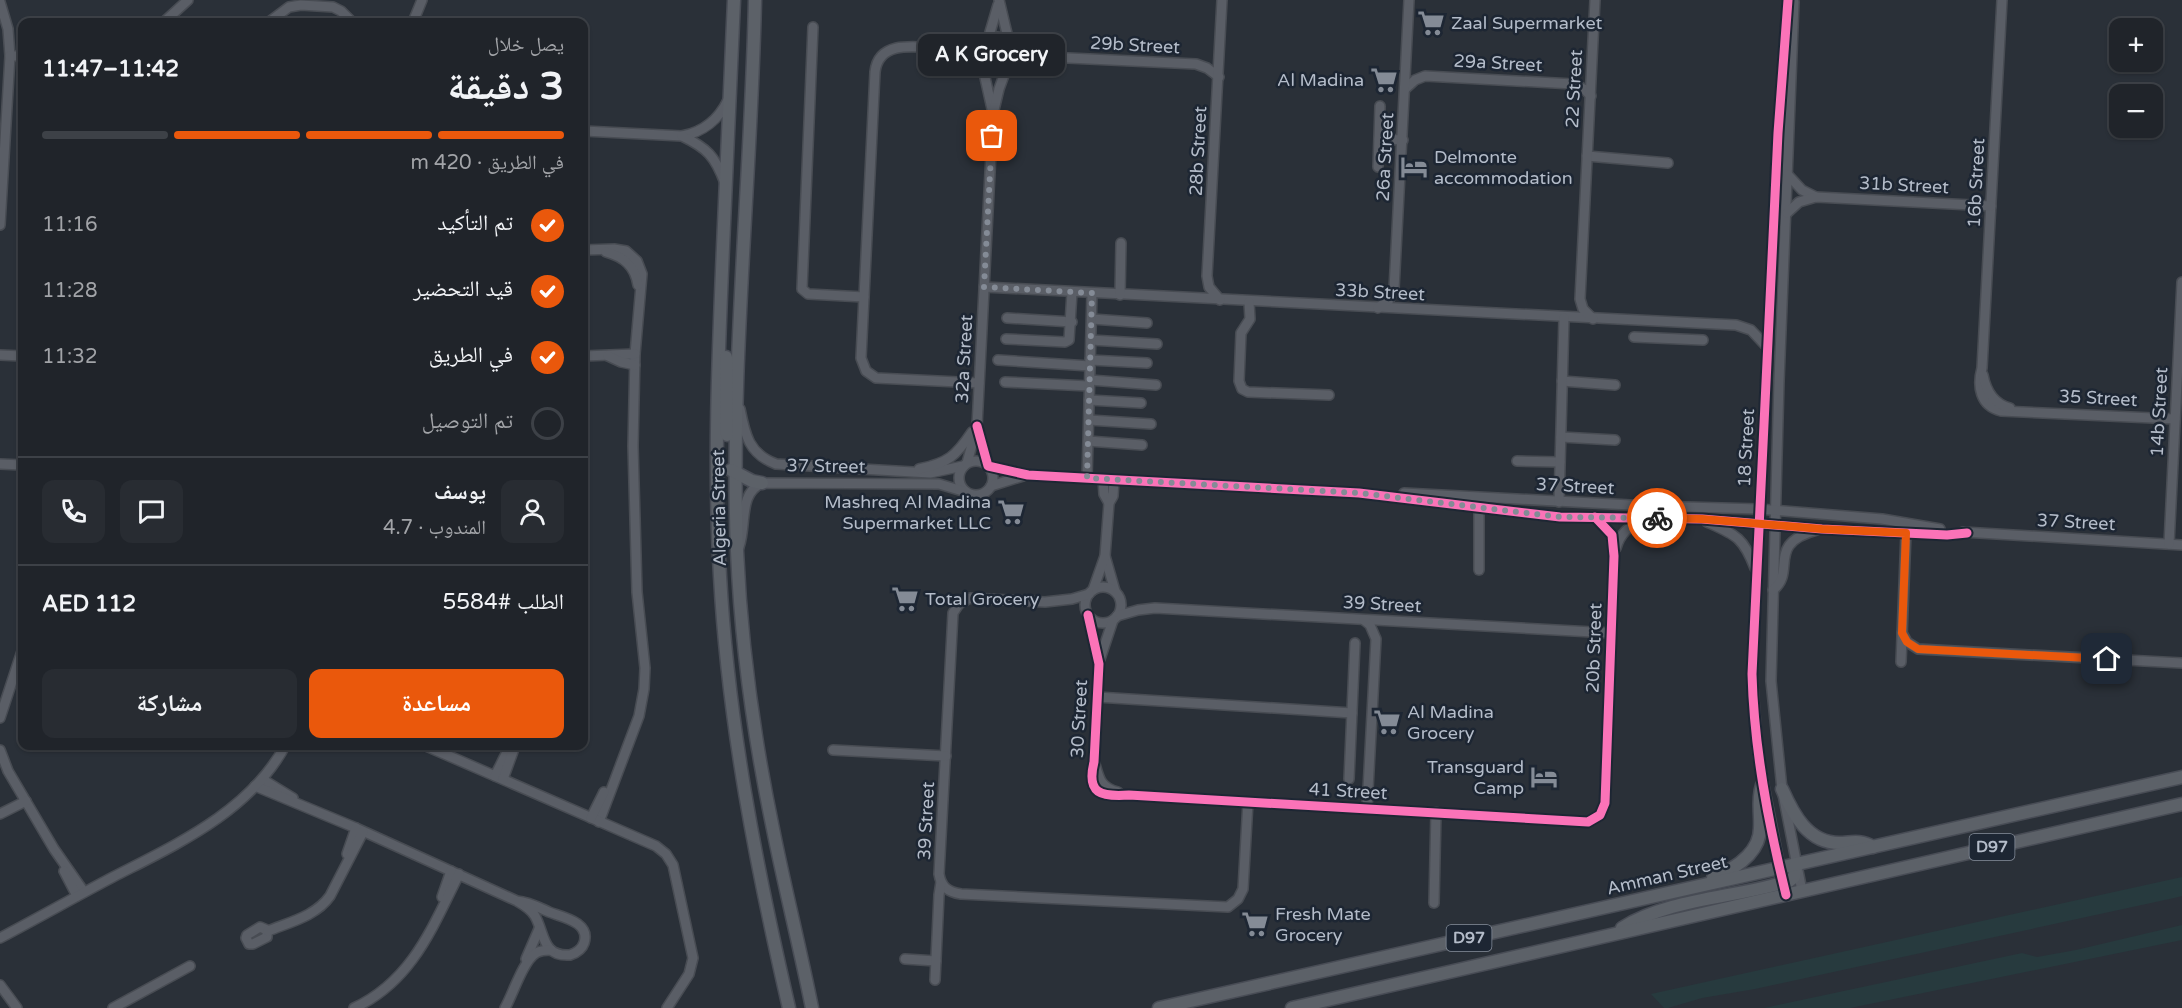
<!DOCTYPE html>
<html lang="ar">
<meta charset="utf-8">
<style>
body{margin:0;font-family:"Varela Round","Noto Naskh Arabic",sans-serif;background:#282c32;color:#f1f3f6;direction:rtl;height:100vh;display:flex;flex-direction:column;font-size:22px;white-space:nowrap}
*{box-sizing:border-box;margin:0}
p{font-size:20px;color:#a2a4a8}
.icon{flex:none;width:33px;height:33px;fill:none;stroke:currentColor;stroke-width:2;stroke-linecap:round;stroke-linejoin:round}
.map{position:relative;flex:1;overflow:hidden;direction:ltr}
.drawer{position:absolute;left:18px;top:18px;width:570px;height:732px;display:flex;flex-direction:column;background:#20242a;border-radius:12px;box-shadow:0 2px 4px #0004,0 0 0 2px #3d4147;direction:rtl}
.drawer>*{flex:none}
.tools{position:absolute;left:2109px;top:18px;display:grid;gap:12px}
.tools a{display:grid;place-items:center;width:54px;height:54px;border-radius:12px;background:#20242a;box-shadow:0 2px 4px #0004,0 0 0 2px #3d4147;font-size:30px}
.pin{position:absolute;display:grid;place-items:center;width:51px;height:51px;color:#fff;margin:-26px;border-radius:12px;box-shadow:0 3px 9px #0006}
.courier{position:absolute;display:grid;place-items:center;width:60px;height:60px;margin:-30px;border:4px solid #ea580c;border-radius:50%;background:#fff;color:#222;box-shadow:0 2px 8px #0007}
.bubble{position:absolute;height:42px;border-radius:12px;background:#20242a;box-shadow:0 2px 4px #0004,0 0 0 2px #3d4147;font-size:20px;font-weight:700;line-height:42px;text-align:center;direction:rtl}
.summary em{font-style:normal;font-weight:700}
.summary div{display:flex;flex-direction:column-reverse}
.summary{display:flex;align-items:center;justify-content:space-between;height:102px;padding:0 24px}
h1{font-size:39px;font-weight:700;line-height:45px}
.bar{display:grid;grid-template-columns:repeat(4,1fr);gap:9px 6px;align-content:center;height:72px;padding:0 24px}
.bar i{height:8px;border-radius:4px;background:#3d4147}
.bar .selected{background:#ea580c}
.bar p{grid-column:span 4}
.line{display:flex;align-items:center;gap:15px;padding:0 24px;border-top:2px solid #3d4147}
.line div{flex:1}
.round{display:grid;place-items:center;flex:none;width:63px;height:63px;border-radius:12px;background:#282c32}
ol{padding:0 24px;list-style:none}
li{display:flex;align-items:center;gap:18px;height:66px}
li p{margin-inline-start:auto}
li .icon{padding:6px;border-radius:50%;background:#ea580c;color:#fff;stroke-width:4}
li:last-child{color:#a2a4a8}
li i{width:33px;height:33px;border:3px solid #3d4147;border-radius:50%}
.button{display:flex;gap:12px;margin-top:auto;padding:12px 24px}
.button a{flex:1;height:69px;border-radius:12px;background:#ea580c;color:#fff;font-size:24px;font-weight:700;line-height:69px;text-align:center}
.button a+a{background:#282c32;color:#f1f3f6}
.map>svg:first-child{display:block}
</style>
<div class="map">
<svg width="2182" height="1008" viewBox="0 0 2182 1008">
<rect width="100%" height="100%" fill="#2a3038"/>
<g fill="#273a3e">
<polygon points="2182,877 2182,896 2174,898 1755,989 1702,998 1668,1008 1664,1008 1651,994"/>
<polygon points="2182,925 2182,940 1850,1008 1764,1008 2022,953 2037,957 2076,950"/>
</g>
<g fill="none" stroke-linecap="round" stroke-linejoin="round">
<defs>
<g id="minor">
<polyline points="999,0 1009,42"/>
<path d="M2002,0L1982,368C1977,386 1980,406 2001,411L2175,419"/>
<polyline points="0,2 8,29 10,56 0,225"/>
<polyline points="1794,2 1779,381 1771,681 1782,789 1802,891"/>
<polyline points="164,22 188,0"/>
<polyline points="269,22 289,7 301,5 333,7 341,11 352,22"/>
<polyline points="413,22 422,0"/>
<polyline points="813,27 802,289 808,294 864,297"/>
<circle cx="997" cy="54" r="17"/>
<polyline points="988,39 998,5"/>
<polyline points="10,56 22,56"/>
<polyline points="982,64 992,109"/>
<polyline points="1010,64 1028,59 1047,57 1196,64 1207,68 1219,77"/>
<polyline points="1405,89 1415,80 1425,76 1573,84 1584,89 1591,96"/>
<path d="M584,131L682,136C703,132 719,119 728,100"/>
<path d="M682,136C707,148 715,156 725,183"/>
<polyline points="1379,139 1403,140"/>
<polyline points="1587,156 1668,163"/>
<polyline points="1378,167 1380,106"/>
<polyline points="1788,175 1802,190 1816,197"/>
<polyline points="1787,213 1799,202 1816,197 1991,206"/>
<polyline points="584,250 614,249 626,251 637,261 642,274 635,354 633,446 637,592 645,668 644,689 639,716 599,822"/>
<path d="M606,252C624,257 635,266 638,285"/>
<polyline points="984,287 1736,325 1751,330 1767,347"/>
<polyline points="1120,295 1121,243"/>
<polyline points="1220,300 1209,287 1207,276 1222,0"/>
<polyline points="1249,302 1250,319 1241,333 1239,381 1242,389 1248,392 1329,395"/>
<polyline points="1378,308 1389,300 1394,289 1409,0"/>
<polyline points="1007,318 1072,322"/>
<polyline points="1092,319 1147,323"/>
<polyline points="1593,319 1583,309 1580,299 1595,0"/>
<polyline points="1634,337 1703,340"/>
<polyline points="1006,339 1065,342 1069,340 1072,292"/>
<polyline points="1091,340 1157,344"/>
<polyline points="0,355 22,356"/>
<polyline points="584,356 635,354"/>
<polyline points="608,356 621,362 635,365"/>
<polyline points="998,360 1090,366"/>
<polyline points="1090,360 1147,363"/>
<path d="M1983,375C1986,391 1994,404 2010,408"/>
<polyline points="1090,380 1156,385"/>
<polyline points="1562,381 1615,385"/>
<polyline points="1005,382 1089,386"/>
<path d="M979,383L876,378L866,371L861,358L875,72C879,34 929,50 956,49C965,49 974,46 983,43"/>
<polyline points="1089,400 1141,403"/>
<path d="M740,409C745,435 749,454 776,464L930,473L963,466"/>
<polyline points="1089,420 1151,424"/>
<polyline points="977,426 988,466 1028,475 1359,493 1560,517 1702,519 1822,529 1947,535 1967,533"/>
<polyline points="1561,437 1615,440"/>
<polyline points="1088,441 1142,445"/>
<circle cx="976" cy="478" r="17"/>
<polyline points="1517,461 1560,462"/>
<polyline points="967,463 977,426 993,114 999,89 1007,67"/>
<polyline points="0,464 22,465"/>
<path d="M919,469C948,463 956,456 972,432"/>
<polyline points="1087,478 1092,293"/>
<polyline points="1103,479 1104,494 1109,503"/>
<polyline points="991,486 1023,476"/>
<polyline points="1404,493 1649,506 1759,509 1882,519 1940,529"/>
<polyline points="1559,502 1564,318"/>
<path d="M1707,522C1736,535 1743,537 1755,568"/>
<polyline points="1963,532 2182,545"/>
<polyline points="2169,544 2182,282"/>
<path d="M739,547C747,524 738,494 762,483L939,484L966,492"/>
<path d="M1616,548C1621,531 1630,527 1644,518"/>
<polyline points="1105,556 1115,591"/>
<polyline points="1479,570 1479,507"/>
<circle cx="1103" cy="605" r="18"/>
<polyline points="1093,590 1105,556 1109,503 1113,496 1114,480"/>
<path d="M1773,590C1797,571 1765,544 1817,530"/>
<path d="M1089,594L1072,599L1045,602L970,598L959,604L953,613L939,874C941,887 948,892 961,894L1228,907L1238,899L1243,889L1248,802"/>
<path d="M1088,615L1099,664L1094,762C1086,794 1101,797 1129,795L1588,822L1600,815L1605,803L1614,556L1612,535L1595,517"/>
<polyline points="1117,616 1138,610 1155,608 1611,633"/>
<polyline points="1364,620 1370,625 1376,639 1367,808"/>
<polyline points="1902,633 1907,642 1918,649 2182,663"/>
<polyline points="1100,659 1113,620"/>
<polyline points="1901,662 1906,533"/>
<polyline points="1097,697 1352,713"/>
<polyline points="0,718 22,651"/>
<polyline points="426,746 656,846 666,854 673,865 693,958 689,974 667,1008"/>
<polyline points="0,750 8,771 54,849 84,892"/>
<polyline points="833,750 946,756"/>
<path d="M1095,764C1099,779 1101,788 1118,792"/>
<polyline points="495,776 508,750"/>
<polyline points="262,779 293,798"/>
<polyline points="503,779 515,746"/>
<polyline points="1349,779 1355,643"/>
<path d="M255,786L356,828L517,901C524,905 531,909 535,916C545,934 542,957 570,955C576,953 582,949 584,943C591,922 562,917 549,912C538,907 529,902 517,901"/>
<polyline points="0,814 26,801"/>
<polyline points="591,818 604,792"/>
<polyline points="347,854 356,828"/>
<polyline points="64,871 77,896"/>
<polyline points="1784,888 1758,755 1752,674 1778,133 1788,0"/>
<polyline points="442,897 451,871"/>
<polyline points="1434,903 1436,812"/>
<polygon points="260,927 267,930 267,937 253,944 249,944 246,938 247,935"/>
<path d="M268,931C290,922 316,916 330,896L363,832"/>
<path d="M0,938C38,918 75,897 113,877C177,844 249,812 285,746"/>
<polyline points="526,959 539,929"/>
<polyline points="905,959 936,961"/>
<polyline points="935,980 939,895 941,882"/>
<polyline points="0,985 17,1008"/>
<polyline points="113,1008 190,966"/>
<path d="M354,1008C412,981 432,928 459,874"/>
<path d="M505,1008C513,994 523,961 536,953C541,950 546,950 551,950"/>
</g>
<g id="major">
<path d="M734,0C730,75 728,149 724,224C719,341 713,458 720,576C728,722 756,866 789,1008"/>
<path d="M755,0C751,184 730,366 737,551C741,643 754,738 773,829C785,889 800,948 812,1008"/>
<polyline points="726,357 727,435"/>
<polyline points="731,470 752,481 762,483"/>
<path d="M1782,789C1793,814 1808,844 1841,843C1853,842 1862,840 1873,847"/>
<path d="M1713,878C1734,869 1760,854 1760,828C1761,813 1757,801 1762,785"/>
<path d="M1622,928C1670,898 1736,898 1789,881L1794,877L1796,864"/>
<polyline points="1159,1008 2182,777"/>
<polyline points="1292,1008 2182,804"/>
</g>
</defs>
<use href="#minor" stroke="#484c53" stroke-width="12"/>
<use href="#major" stroke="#484c55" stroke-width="15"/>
<use href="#minor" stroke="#5a5e66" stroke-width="9"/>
<use href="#major" stroke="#5c6168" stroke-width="12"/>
<defs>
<g id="cycleway">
<polyline points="977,426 988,466 1028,475 1359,493 1560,517 1702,519 1822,529 1947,535 1967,533"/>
<path d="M1088,615L1099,664L1094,762C1086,794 1101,797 1129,795L1588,822L1600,815L1605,803L1614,556L1612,535L1595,517"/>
<path d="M1786,895C1768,822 1754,749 1752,674L1778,133L1788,0"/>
</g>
</defs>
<use href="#cycleway" stroke="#1d2633" stroke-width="13"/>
<use href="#cycleway" stroke="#fb73b8" stroke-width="9"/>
</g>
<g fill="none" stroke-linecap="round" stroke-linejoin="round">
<polyline stroke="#848b96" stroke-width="6" stroke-dasharray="0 10.8" points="992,136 984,287 1092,293 1087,478 1359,493 1560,517 1657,518"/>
<polyline stroke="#ea580c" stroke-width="8" points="1657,518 1702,519 1822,529 1906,533 1902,633 1907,642 1918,649 2107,659"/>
</g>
<defs>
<symbol id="supermarket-bare" viewBox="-9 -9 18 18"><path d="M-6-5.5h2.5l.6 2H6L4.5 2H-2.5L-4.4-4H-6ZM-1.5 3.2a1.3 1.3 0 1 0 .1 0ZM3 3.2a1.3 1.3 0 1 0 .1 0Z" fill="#848b96" stroke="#1d2633" stroke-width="2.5" paint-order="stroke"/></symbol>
<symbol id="hotel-bare" viewBox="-9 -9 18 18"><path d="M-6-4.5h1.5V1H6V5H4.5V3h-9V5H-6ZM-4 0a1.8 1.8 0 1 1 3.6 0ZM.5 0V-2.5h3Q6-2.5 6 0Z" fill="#848b96" stroke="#1d2633" stroke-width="2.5" paint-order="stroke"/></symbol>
</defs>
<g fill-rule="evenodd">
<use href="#supermarket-bare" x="1412" y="4" width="38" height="38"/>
<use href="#supermarket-bare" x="1365" y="61" width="38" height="38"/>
<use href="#hotel-bare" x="1395" y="148" width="38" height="38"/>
<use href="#supermarket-bare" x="992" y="493" width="38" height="38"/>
<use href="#supermarket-bare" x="886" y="580" width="38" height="38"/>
<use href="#supermarket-bare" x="1368" y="703" width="38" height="38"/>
<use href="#hotel-bare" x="1525" y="758" width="38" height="38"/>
<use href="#supermarket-bare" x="1236" y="905" width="38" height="38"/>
</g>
<g text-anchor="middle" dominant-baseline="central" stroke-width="5" stroke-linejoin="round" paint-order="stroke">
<g fill="#1d2633" stroke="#878f9c" stroke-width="1.5">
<rect x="1969.5" y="834" width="45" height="26" rx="4.5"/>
<rect x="1446.5" y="925" width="45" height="26" rx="4.5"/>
</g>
<g font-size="16" font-weight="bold" fill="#b4bcc9">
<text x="1992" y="847">D97</text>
<text x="1469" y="938">D97</text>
</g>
<g font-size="18" fill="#b4bcc9" stroke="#1d2633" text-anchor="start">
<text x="1451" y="23">Zaal Supermarket</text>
<text x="1364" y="80" text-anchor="end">Al Madina</text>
<text x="1434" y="157">Delmonte<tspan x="1434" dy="21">accommodation</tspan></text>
<text x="991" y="502" text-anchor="end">Mashreq Al Madina<tspan x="991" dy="21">Supermarket LLC</tspan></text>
<text x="925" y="599">Total Grocery</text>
<text x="1407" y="712">Al Madina<tspan x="1407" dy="21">Grocery</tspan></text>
<text x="1524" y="767" text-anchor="end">Transguard<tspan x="1524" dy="21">Camp</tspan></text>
<text x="1275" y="914">Fresh Mate<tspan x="1275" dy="21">Grocery</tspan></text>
</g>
<g font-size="18" fill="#b4bcc9" stroke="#1d2633">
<text transform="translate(1135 45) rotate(3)">29b Street</text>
<text transform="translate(1498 63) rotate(3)">29a Street</text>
<text transform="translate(1574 89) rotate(-87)">22 Street</text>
<text transform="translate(1198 151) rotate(-87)">28b Street</text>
<text transform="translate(1385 157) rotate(-87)">26a Street</text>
<text transform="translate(1976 183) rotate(-87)">16b Street</text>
<text transform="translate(1904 185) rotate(3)">31b Street</text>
<text transform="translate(1380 292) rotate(3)">33b Street</text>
<text transform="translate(964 359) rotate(-87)">32a Street</text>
<text transform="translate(2098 398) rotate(3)">35 Street</text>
<text transform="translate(2159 412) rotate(-87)">14b Street</text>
<text transform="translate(1746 448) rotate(-87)">18 Street</text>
<text transform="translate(826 466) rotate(1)">37 Street</text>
<text transform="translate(1575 486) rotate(3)">37 Street</text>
<text transform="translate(719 508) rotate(-91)">Algeria Street</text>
<text transform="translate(2076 522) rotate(3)">37 Street</text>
<text transform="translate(1382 604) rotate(3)">39 Street</text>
<text transform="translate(1594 648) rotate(-88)">20b Street</text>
<text transform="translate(1079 719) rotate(-87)">30 Street</text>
<text transform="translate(1348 791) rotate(3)">41 Street</text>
<text transform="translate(926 821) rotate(-87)">39 Street</text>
<text transform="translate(1667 875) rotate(-13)">Amman Street</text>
</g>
</g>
</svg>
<div class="tools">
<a>+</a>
<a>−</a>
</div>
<div class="pin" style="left:992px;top:136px;background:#ea580c"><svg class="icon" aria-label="bag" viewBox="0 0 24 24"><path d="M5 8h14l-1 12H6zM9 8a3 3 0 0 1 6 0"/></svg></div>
<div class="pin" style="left:2107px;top:659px;background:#1f2937"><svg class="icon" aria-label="home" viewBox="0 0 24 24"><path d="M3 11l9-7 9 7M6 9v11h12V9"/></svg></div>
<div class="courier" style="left:1657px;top:518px"><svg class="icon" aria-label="bike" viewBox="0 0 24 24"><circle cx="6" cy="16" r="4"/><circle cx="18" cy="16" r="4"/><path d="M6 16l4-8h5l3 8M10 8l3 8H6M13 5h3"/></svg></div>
<div class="bubble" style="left:918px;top:34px;width:147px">A K Grocery</div>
<section class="drawer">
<div class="summary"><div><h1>3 دقيقة</h1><p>يصل خلال</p></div><em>11:42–11:47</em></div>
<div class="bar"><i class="selected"></i><i class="selected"></i><i class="selected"></i><i></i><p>في الطريق · 420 m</p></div>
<ol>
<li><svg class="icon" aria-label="check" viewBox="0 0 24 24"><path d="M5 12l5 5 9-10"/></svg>تم التأكيد<p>11:16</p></li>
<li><svg class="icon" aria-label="check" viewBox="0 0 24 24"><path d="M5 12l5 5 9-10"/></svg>قيد التحضير<p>11:28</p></li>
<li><svg class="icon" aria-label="check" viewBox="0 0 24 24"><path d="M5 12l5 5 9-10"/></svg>في الطريق<p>11:32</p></li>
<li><i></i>تم التوصيل</li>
</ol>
<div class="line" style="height:108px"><a class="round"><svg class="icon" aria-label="person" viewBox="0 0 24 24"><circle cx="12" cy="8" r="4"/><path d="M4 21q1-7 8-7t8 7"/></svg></a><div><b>يوسف</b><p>المندوب · 4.7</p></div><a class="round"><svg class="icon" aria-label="chat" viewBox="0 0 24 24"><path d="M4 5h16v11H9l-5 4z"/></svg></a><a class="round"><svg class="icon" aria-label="phone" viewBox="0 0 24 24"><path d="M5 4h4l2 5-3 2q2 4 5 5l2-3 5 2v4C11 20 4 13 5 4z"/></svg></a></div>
<div class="line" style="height:78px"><div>الطلب #5584</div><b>AED 112</b></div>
<div class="button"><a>مساعدة</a><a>مشاركة</a></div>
</section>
</div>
